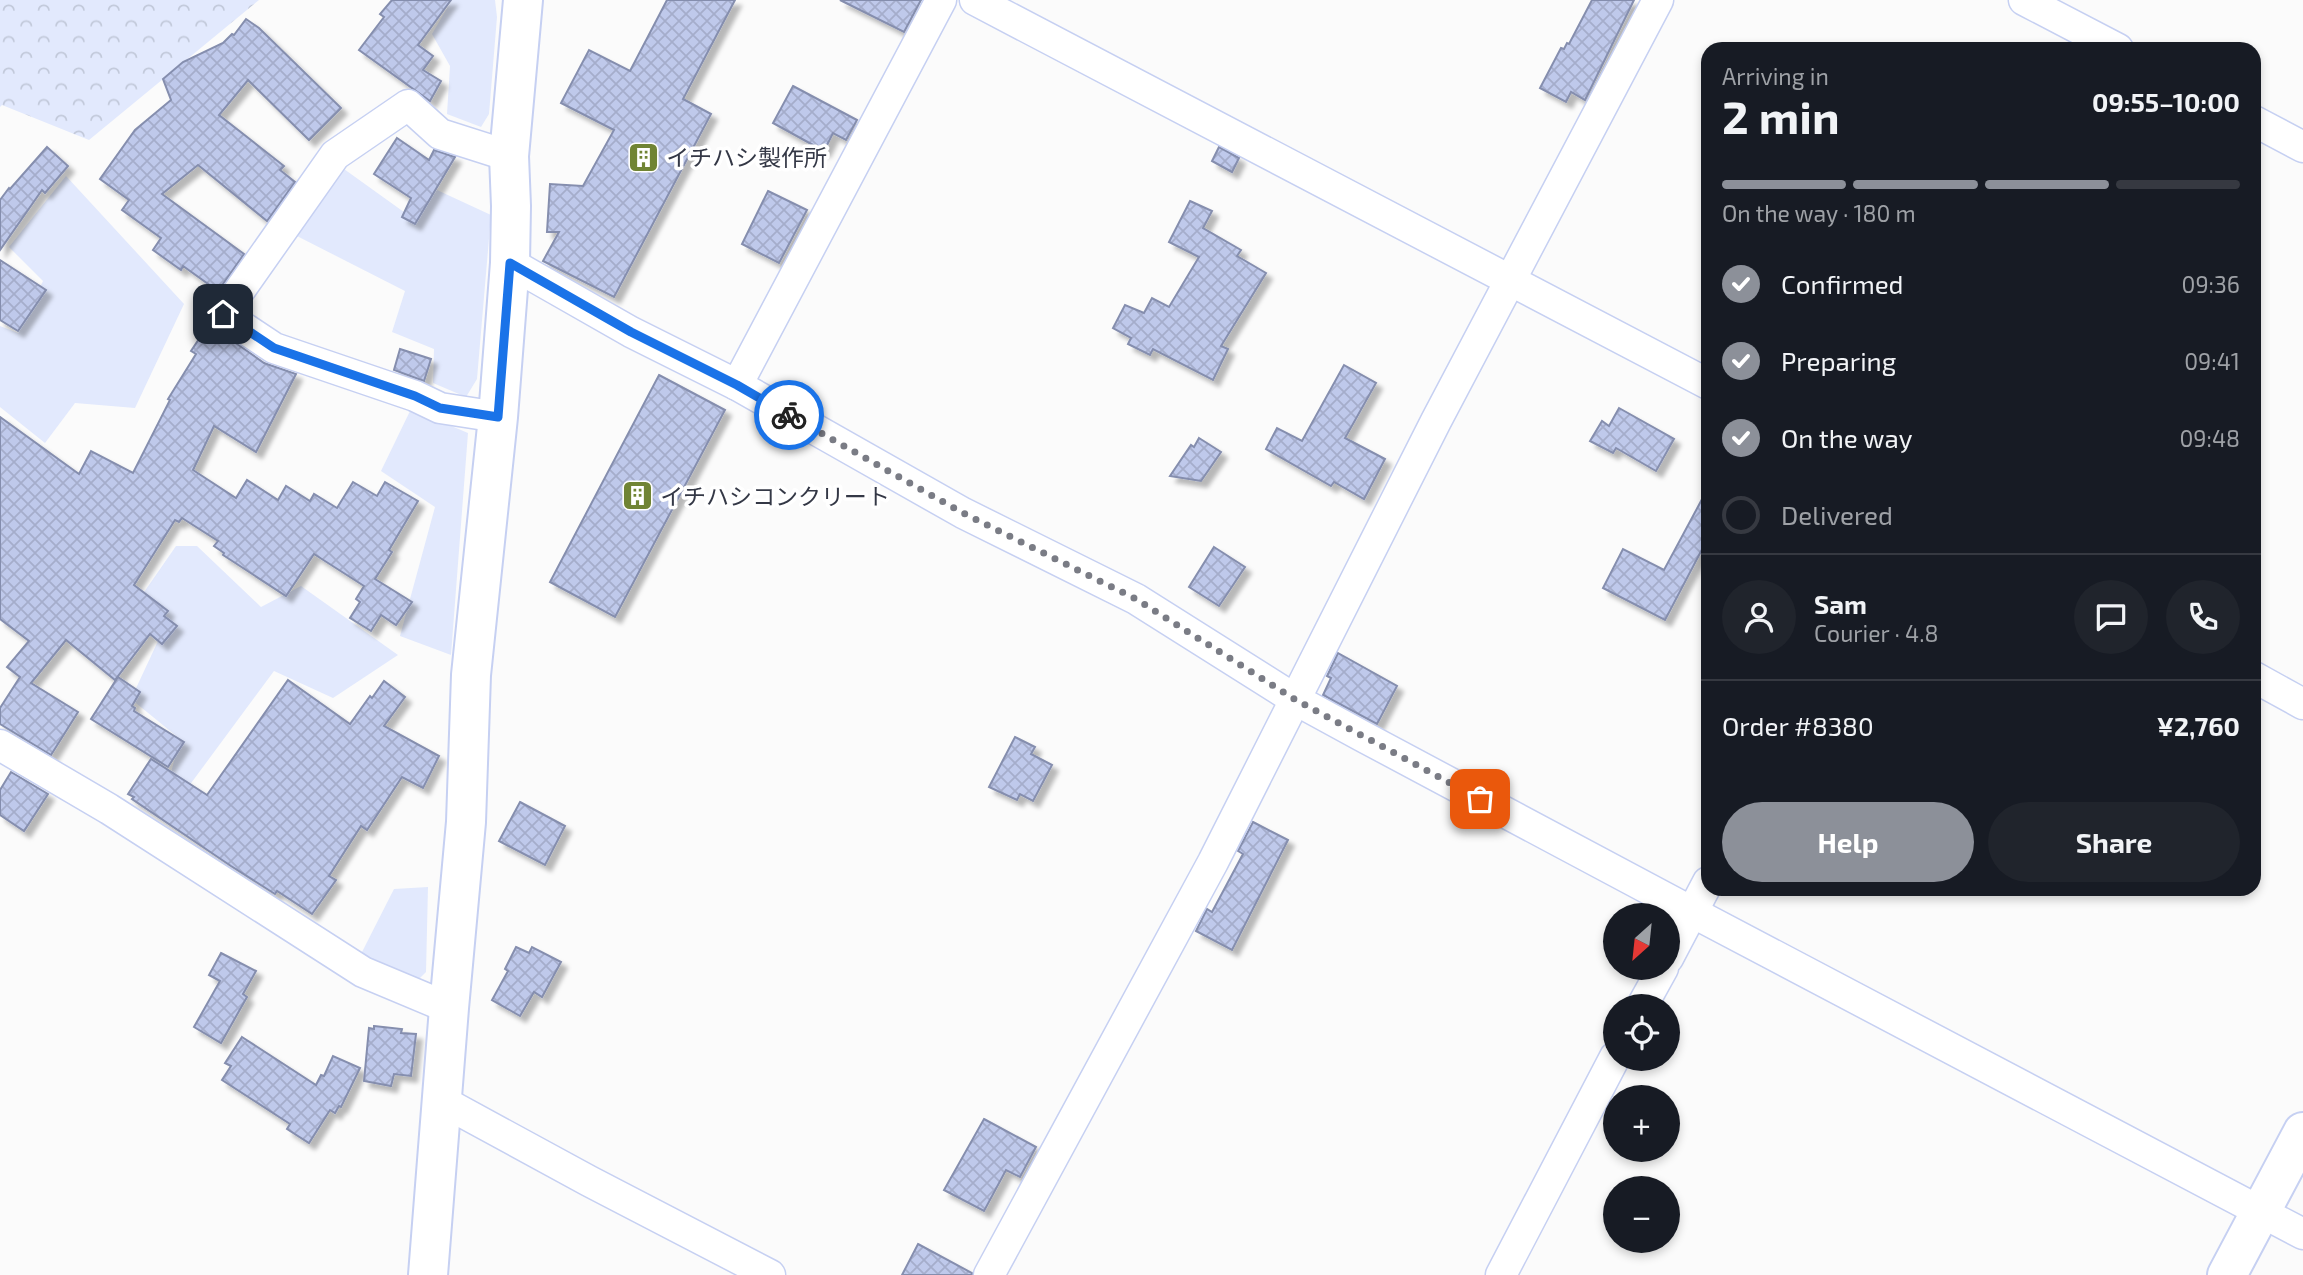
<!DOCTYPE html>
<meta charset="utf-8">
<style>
body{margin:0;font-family:"Exo 2","Noto Sans JP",sans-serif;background:#20242c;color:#f1f3f6;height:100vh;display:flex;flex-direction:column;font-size:26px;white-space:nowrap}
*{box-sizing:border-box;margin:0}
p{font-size:23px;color:#9ea1a6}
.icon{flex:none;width:38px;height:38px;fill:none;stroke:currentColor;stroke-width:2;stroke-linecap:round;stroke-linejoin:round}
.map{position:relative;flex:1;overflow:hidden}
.drawer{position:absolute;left:1701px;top:42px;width:560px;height:854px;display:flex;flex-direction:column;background:#171b24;border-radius:21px;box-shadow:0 4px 10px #0003}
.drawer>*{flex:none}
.needle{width:46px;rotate:207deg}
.fabs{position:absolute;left:1603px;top:903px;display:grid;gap:14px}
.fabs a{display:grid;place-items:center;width:77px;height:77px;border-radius:50%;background:#171b24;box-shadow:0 4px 10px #0003;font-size:35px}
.pin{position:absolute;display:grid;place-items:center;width:60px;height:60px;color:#fff;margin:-30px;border-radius:14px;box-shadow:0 4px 10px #0006}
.courier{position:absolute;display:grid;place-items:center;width:70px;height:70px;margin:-35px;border:5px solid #1a73e8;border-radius:50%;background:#fff;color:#222;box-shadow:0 2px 9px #0007}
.headline em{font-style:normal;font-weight:700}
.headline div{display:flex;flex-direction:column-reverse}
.headline{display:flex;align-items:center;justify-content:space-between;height:119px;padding:0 21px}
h1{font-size:46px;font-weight:700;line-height:52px}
.bar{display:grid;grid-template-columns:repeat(4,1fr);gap:10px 7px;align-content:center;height:84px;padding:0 21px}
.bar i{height:9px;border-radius:5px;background:#363941}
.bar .on{background:#8c9099}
.bar p{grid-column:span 4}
.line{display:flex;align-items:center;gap:18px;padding:0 21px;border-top:2px solid #363941}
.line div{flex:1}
.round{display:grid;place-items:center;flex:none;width:74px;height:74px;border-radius:37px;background:#20242c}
ol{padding:0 21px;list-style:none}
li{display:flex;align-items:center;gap:21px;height:77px}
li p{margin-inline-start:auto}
li .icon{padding:7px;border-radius:50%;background:#8c9099;color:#fff;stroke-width:4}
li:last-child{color:#9ea1a6}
li i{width:38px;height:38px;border:4px solid #363941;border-radius:50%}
.button{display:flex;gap:14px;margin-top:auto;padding:14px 21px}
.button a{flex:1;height:80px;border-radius:42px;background:#8c9099;color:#fff;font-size:28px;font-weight:700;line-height:80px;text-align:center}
.button a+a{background:#20242c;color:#f1f3f6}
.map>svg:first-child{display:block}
</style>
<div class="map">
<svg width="2303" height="1275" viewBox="0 0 2303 1275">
<defs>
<pattern id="forest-crowns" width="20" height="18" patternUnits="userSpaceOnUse" patternTransform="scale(1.75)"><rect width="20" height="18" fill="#e2e9fd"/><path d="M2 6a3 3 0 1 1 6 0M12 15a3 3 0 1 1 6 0" fill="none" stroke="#c2c9da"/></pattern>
<pattern id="building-cross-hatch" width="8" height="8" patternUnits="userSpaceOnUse" patternTransform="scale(1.75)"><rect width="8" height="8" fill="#bfc9eb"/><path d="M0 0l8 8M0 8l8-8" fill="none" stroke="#a5adcb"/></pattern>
<filter id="shadow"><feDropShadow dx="6" dy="6" stdDeviation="2" flood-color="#0004"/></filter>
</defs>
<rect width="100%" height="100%" fill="#fbfbfb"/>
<g fill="#e2e9fd">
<polygon points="452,0 495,0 497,17 489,114 481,127 447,114 450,66 432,34"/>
<polygon points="337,164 415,220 437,190 491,215 477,379 466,397 433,383 434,349 392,332 405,291 291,233"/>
<polygon points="66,176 184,304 135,408 75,403 45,443 0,407 0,326 18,333 43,281 9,247"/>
<polygon points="411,409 468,433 451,655 400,636 435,507 381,471"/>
<polygon points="176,546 197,546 261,607 301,586 398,655 333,698 274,671 186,790 169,780 180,739 131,699 165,626 142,595"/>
<polygon points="428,887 426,972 414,984 361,954 394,889"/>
</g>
<polygon fill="url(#forest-crowns)" points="0,0 259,0 89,140 2,105 0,107"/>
<g fill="url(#building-cross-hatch)" stroke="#858eae" stroke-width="2" filter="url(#shadow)">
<polygon points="392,0 451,0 418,45 433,56 423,70 441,81 430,101 359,50 384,17 380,14"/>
<polygon points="667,0 735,0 683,99 711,114 614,297 543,261 559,232 547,232 550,184 583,186 614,130 561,103 589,50 630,71"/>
<polygon points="840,0 921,0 904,32"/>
<polygon points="1592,0 1634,0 1585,100 1571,92 1566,102 1540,88 1561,48 1564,49 1567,43 1569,44"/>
<polygon points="246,19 259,28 341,108 309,140 248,80 219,115 284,166 280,170 295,182 267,221 198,165 162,194 244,254 218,291 183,266 181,270 153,250 161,238 122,210 129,200 100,179 135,130 171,100 163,79 183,62 223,43 232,34 234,35"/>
<polygon points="793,86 857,120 846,140 833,133 824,151 773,123"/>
<polygon points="397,138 429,160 434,150 455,157 415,224 402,217 411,198 374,174"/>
<polygon points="47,147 68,166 45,193 42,190 0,250 0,200 9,188 10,189"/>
<polygon points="1219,147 1239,158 1232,172 1212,161"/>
<polygon points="768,191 807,210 779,263 742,244"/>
<polygon points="1190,201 1212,211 1203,228 1241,250 1237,256 1266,273 1221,346 1228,349 1213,380 1153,349 1150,355 1128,344 1131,338 1113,328 1125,305 1144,313 1152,298 1169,307 1199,257 1169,242"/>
<polygon points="0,260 46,290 18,331 0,320"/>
<polygon points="209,324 264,363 296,374 256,452 214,426 193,470 236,498 247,480 278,500 286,486 310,501 314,494 337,508 353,482 377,496 385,482 418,501 389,550 392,552 375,579 412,602 396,625 381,615 371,631 350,618 360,602 356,599 364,586 314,554 286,596 223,555 224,553 214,546 218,541 182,518 179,522 175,520 134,585 168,611 164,616 177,626 162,644 150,634 115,680 66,640 31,683 78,712 51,755 0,724 0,708 20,677 7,667 29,641 0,619 0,417 79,474 91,451 133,473 170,400 168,399 196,354 191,351"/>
<polygon points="400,349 431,359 424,381 394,370"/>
<polygon points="1344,365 1376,383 1345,438 1385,459 1364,499 1334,482 1331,486 1266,449 1277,428 1302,441"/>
<polygon points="659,375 725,410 615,617 550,582"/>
<polygon points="1619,408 1674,439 1656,471 1616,448 1613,453 1590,441 1602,421 1609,426"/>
<polygon points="1199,438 1221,452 1201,481 1170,476 1191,445 1194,447"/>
<polygon points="1708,488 1708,538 1665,620 1603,588 1623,549 1664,570"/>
<polygon points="1214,547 1245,567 1219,606 1189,587"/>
<polygon points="1338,653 1397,686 1377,724 1323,695 1331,678 1327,676"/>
<polygon points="118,677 140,692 132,706 135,708 134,711 184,742 168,767 91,719"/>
<polygon points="288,680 350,724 370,696 372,698 384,681 405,697 384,726 439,756 423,788 402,777 367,830 361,826 329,876 336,880 312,914 277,891 275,894 231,866 132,799 134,797 128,794 151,759 207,795"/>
<polygon points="1015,737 1035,747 1031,754 1052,765 1033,801 1020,794 1017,800 989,787"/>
<polygon points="11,772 48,794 24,831 0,815 0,790"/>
<polygon points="520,802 565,826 545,865 499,841"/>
<polygon points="1253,822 1288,840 1232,950 1196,931 1207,909 1212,912 1243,854 1238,851"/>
<polygon points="516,947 529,953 532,947 561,962 542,997 534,992 520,1016 492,1000 508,971 505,969"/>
<polygon points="221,953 256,971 243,994 247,997 221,1043 194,1027 220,981 209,975"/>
<polygon points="374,1026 402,1029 401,1033 416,1034 411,1076 394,1074 391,1086 364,1081 369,1028 374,1029"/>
<polygon points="242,1037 316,1085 321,1075 324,1076 333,1056 360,1068 341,1107 339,1106 335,1113 330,1110 309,1143 287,1129 290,1124 222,1080 231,1066 225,1063"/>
<polygon points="984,1119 1036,1147 1020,1177 1006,1170 984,1211 944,1190"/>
<polygon points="918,1244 972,1273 972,1275 902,1275"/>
</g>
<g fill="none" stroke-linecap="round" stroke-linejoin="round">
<defs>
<g id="street">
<polyline points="975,0 1708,384"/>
<polyline points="2024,0 2118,49"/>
<polyline points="2254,121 2303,147"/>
<polyline points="510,263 631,332 737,385 963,513 1136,599 1296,700 1362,736 1692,912 2303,1234"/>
<polyline points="737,385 941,0"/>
<polyline points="498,417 440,408 415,396 274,348 223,314 335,155 408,105 440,134 509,156"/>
<polyline points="2254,677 2303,704"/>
<polyline points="0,745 109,809 363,972 449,1008"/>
<polyline points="1668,958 1708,882"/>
<polyline points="1642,1006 1663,968"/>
<polyline points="442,1101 589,1181 770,1275"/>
<polyline points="989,1275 1213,862 1436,421 1658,0"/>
<polyline points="1501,1275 1615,1057"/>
</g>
<g id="secondary">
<polyline points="428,1275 449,1008 466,822 471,675 498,417 510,263 511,206 509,156 523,0"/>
<polyline points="2227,1275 2303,1132"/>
</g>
</defs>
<use href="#street" stroke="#c6d0f2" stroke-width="33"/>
<use href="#secondary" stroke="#c6d0f2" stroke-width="42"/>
<use href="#street" stroke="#fff" stroke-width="30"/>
<use href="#secondary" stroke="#fff" stroke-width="38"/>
</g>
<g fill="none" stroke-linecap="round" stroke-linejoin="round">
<polyline stroke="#7a7c85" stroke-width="7" stroke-dasharray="0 12.6" points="789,415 963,513 1136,599 1296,700 1480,799"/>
<polyline stroke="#1a73e8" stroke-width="9" points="223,314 274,348 415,396 440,408 498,417 510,263 631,332 737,385 789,415"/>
</g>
<defs>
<symbol id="building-square" viewBox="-11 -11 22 22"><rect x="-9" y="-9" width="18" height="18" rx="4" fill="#708434" stroke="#fff"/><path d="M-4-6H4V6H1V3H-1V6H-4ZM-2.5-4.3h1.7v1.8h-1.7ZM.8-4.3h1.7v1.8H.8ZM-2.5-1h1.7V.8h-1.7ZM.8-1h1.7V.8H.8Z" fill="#fff"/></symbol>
</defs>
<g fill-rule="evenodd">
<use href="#building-square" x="626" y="140" width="35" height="35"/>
<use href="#building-square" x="620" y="478" width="35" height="35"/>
</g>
<g text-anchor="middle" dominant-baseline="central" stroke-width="7" stroke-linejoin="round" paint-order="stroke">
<g font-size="23" fill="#343846" stroke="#fff" text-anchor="start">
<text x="666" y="157">イチハシ製作所</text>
<text x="660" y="496">イチハシコンクリート</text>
</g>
</g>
</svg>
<div class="fabs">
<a><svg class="needle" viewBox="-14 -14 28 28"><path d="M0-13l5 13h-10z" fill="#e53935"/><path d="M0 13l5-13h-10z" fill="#9ea1a6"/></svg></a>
<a><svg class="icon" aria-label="locate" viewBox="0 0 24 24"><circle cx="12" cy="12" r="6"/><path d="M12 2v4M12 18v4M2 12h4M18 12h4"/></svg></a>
<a>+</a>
<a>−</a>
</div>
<div class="pin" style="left:1480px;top:799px;background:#ea580c"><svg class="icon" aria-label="bag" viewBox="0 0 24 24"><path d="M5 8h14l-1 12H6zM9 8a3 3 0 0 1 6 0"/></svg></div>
<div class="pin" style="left:223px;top:314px;background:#1f2937"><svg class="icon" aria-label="home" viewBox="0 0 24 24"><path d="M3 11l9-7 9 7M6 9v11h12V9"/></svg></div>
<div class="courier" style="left:789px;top:415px"><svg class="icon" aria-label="bike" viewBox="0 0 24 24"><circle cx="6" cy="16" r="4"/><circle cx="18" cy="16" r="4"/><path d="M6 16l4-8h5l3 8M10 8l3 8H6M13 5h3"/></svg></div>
<section class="drawer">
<div class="headline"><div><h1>2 min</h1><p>Arriving in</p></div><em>09:55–10:00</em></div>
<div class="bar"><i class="on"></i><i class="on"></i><i class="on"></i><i></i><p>On the way · 180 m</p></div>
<ol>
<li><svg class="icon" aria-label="check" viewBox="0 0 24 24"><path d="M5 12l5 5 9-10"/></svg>Confirmed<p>09:36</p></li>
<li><svg class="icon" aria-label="check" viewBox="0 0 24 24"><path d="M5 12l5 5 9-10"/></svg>Preparing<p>09:41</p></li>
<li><svg class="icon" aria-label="check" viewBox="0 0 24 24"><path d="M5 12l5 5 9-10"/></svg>On the way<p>09:48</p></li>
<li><i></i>Delivered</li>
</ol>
<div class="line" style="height:126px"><a class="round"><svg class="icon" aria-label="person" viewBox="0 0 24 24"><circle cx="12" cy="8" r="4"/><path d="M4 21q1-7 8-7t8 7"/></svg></a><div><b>Sam</b><p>Courier · 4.8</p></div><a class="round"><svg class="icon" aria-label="chat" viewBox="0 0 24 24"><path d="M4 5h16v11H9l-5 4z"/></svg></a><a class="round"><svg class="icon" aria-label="phone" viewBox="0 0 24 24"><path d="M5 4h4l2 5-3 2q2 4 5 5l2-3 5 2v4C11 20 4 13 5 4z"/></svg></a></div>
<div class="line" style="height:91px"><div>Order #8380</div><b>¥2,760</b></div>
<div class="button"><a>Help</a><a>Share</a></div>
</section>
</div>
